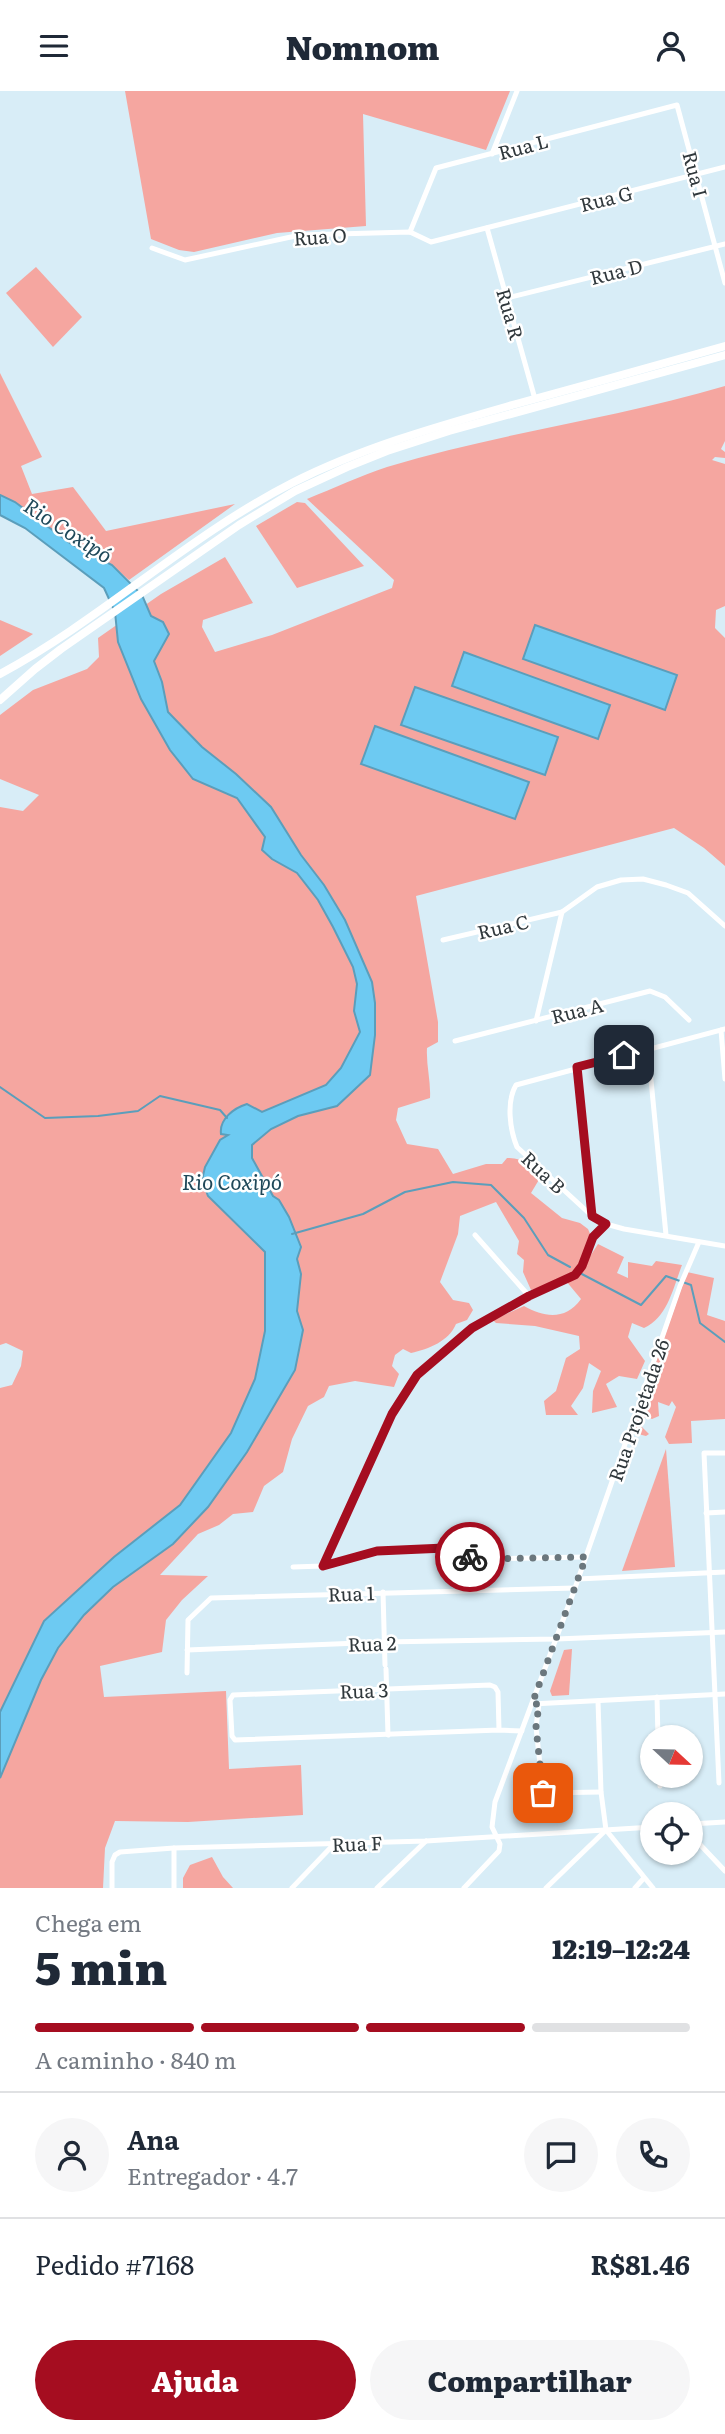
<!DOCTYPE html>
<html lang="pt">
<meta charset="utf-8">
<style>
body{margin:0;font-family:Literata,serif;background:#f6f6f7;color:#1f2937;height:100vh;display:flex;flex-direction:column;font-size:26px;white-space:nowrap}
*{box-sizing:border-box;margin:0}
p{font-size:23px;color:#747a83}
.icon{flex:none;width:38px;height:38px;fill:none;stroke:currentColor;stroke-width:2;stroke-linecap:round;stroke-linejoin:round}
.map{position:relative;height:1797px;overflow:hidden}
.side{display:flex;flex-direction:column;background:#fff;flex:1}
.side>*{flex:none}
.needle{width:46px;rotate:112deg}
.tools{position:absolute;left:640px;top:1634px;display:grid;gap:14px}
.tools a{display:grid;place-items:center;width:63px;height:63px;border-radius:50%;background:#fff;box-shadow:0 2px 5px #0004;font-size:35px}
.pin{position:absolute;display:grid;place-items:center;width:60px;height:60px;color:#fff;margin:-30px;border-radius:14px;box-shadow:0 4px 10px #0006}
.courier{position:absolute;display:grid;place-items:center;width:70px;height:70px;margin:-35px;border:5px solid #a50d20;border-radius:50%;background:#fff;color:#222;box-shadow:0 2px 9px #0007}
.headline em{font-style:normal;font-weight:800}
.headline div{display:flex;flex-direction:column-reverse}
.headline{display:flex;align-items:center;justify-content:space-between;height:119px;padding:0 35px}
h1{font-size:46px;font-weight:800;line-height:52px}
.bar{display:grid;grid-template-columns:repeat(4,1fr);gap:10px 7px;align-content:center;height:84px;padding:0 35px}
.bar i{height:9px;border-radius:5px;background:#e0e1e3}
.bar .active{background:#a50d20}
.bar p{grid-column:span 4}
.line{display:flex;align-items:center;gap:18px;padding:0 35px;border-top:2px solid #e0e1e3}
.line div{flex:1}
.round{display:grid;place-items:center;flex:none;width:74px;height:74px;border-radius:37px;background:#f6f6f7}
.primary-button{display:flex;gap:14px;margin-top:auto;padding:14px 35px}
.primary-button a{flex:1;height:80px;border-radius:42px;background:#a50d20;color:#fff;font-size:28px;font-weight:800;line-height:80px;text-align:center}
.primary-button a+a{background:#f6f6f7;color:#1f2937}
header{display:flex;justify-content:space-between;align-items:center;height:91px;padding:0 35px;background:#fff;font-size:32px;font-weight:800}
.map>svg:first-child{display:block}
</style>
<header><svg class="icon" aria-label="menu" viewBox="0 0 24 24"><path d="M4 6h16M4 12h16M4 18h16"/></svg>Nomnom<svg class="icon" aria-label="person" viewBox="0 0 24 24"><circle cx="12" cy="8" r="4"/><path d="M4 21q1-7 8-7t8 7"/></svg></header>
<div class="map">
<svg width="725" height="1797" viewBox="0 0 725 1797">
<rect width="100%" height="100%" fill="#d8edf7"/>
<g fill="#f5a6a0">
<polygon points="125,0 510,0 486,59 363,23 366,135 277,142 194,161 179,159 151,148"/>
<polygon points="36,176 82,226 53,256 6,202"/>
<polygon points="0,282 42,366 21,375 32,403 73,396 106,440 235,413 129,489 112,474 71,453 15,411 0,404"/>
<path d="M725,295V350L721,358L725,361V367L715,366L712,369L725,373V515L716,519L715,537L725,547V775L704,757L674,737L416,805L438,931V951L427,957C426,974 431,990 430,1007L398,1017L396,1029L407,1053L438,1058L453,1083L486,1073H502L507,1067C523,1066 530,1075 540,1087L531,1102L562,1127L580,1132L588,1138L591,1145L587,1170L598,1153L624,1166L617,1182L628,1187V1171L652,1175L656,1170L682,1174C673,1197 668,1226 644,1237L632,1232L628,1246L645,1270L637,1288L619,1285L606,1293L617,1316L592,1322L593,1300L601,1280L589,1272L583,1297L571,1315L578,1324H546L544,1310L556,1300L566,1267L580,1258L579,1245L535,1235L496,1232L493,1229L524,1215C545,1227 566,1229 581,1208L566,1190L579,1178L564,1188L531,1199L523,1181L524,1169L517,1163L519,1150L496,1111L460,1125L458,1143L440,1191L453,1209L469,1212L473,1219L467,1229L456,1233C449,1250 429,1258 411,1262L403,1258L395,1264L392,1275L399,1283L394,1296L355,1290L329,1295L324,1306L308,1315L292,1348L283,1381L264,1395L253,1421L233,1423L219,1434L198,1443L160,1484L208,1485L182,1509L166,1529L162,1561L100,1575L104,1606L226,1600L229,1678L301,1674L303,1724L188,1731L115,1730L105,1757L103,1797H0V1297L12,1294L21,1275L23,1260L6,1252L0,1254V716L23,720L39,704L0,688V624L33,599L87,578L99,566L98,547L161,503L225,466L253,512L203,529L202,536L215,561L272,544L392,497L394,489L307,408C334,397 360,385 387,376C498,342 614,328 725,295Z"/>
<polygon points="297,411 305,412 364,475 297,497 256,435"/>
<polygon points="0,529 33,543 0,565"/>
<polygon points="687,1181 714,1187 707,1224 725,1230 725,1328 691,1330 692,1352 669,1353 665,1346 676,1316 672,1310 669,1315 658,1311 659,1325 652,1328 647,1326 641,1328 639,1333 649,1343 646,1345 634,1342 632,1339"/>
<polygon points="666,1358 675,1476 622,1480"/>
<polygon points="572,1558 569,1604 552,1605 550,1600 564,1559"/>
<polygon points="212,1766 223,1786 233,1797 183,1797 183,1787 190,1774"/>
</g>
<g fill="#6dcaf2" stroke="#5b9ebb" stroke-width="2">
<path d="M0,404L15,411L71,453L112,474L142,504L151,525L163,531L169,543L154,570L162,591L168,621L202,656L236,683L271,716L301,764L324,794L345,829L372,891L375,912V944L370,984L337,1015L298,1025L271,1038L252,1054V1067L273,1105L279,1109L289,1126L301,1156L297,1168L301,1183L297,1220L303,1239L295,1279L247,1361L208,1416L173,1453L113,1496L84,1524L58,1557L41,1589L0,1687V1621L44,1530L114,1466L180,1414L231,1342L255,1288L265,1240V1161L208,1105L202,1089L205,1076L220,1049L228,1044L221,1043C219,1028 234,1017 247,1013L262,1021L326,994L341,977L360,941L354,920L357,893L353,876L333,836L318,809L297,782L272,768L262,759L265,746L237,707L193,688L170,659L141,608L118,551L115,521L104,497L25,437L0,424Z"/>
<polygon points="535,534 677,584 665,619 523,568"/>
<polygon points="464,561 610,614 598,648 452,595"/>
<polygon points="415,596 558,646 545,684 401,634"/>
<polygon points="375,635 529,691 515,728 361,673"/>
</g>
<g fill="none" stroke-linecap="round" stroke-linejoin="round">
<g stroke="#5b9ebb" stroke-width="2">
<polyline points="0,996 45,1027 98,1025 138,1020 160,1005 220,1019 227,1027"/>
<polyline points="292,1143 363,1123 405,1101 453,1091 491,1094 524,1127 548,1164 570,1176"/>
<polyline points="578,1181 641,1214 666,1185 691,1194 700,1232 725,1251"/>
</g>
<g stroke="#fff" stroke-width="5">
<polyline points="492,63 517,0"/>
<polyline points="487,137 535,308"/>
<polyline points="410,141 436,77 677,14 725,192"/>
<polyline points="152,157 185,169 300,144 410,141 431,151 725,76"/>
<polyline points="507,207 725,153"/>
<polyline points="443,849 562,821"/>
<polyline points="536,930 562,821 597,796 621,789 643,788 666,794 688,802 725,835"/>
<path d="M725,938L516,994C506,1011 510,1039 517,1056L592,1125L606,1133L624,1138L725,1155"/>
<polyline points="721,939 725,988"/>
<polyline points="455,950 650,900 665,906 689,929"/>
<polyline points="648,958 666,1144"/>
<polyline points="577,976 592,1125"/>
<polyline points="475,1144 529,1205"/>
<polyline points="706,1422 725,1421"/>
<polyline points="323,1475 392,1323 417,1284 472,1237 529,1205 574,1184 582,1176 593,1146 606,1133"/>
<polyline points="293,1476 323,1475 377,1459 445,1456 466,1465 483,1468 586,1466"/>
<polyline points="578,1488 725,1481"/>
<polyline points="383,1501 385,1574"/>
<polyline points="187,1559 384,1551 557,1548 725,1541"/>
<polyline points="386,1578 388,1644"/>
<polyline points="187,1582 188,1529 211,1507 575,1497"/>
<polyline points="657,1606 658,1647"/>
<polyline points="598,1610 601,1701 606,1739"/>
<polyline points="532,1613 725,1603"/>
<polyline points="539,1613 536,1636 543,1702 601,1701"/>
<polyline points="499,1639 498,1601 495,1596 490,1594 233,1604 230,1609 232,1645 235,1649 499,1639 522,1640"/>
<polyline points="660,1685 660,1695"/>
<polyline points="719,1692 704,1362 725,1362"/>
<polyline points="691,1733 725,1731"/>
<polyline points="606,1739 653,1797"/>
<polyline points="691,1744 725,1780"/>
<polyline points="112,1797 112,1771 115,1764 120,1761 174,1757 426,1750 653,1736"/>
<polyline points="174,1797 174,1757"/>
<polyline points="292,1797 335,1752"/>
<polyline points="377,1797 426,1750"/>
<polyline points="464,1797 499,1760 500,1753 492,1736 495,1711 575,1497 680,1195 699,1151"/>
<polyline points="546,1797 606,1739"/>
<polyline points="635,1797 644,1787"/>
</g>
<g stroke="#fff" stroke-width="8">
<path d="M0,583C102,528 188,445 292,392C363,356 439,335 516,313C586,294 655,275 725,255"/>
<polyline points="0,609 35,578 61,558 239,434 295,400 347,376 387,360 449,340 725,264"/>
</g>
</g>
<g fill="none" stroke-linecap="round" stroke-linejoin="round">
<polyline stroke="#6b777d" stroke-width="7" stroke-dasharray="0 12.6" points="470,1466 483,1468 586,1466 532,1613 539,1613 536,1636 543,1702"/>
<polyline stroke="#a50d20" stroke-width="9" points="470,1466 445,1457 377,1460 323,1475 392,1323 417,1284 472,1237 529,1205 575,1184 582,1175 593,1146 606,1133 592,1125 577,976 624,964"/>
</g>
<g text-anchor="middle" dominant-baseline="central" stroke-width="5" stroke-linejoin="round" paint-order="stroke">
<g font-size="19" fill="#30383c" stroke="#fff">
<text transform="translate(523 55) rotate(-15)">Rua L</text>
<text transform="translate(696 83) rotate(75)">Rua I</text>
<text transform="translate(606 107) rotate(-14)">Rua G</text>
<text transform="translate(320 145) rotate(-4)">Rua O</text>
<text transform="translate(616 180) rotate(-14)">Rua D</text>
<text transform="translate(511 223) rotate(74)">Rua R</text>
<text transform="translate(503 835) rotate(-13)">Rua C</text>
<text transform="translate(577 919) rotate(-14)">Rua A</text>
<text transform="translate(544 1081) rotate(43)">Rua B</text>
<text transform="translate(638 1319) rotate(-71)">Rua Projetada 26</text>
<text transform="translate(351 1502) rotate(-2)">Rua 1</text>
<text transform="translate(372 1552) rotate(-2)">Rua 2</text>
<text transform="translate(364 1599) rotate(-2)">Rua 3</text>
<text transform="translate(357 1752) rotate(-2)">Rua F</text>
</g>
<g font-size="21" font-style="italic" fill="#1f4859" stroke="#fff">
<text transform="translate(69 438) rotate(33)">Rio Coxipó</text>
<text x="232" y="1089">Rio Coxipó</text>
</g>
</g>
</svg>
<div class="tools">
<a><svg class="needle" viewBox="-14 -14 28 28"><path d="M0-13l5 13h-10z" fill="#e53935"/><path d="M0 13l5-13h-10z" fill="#747a83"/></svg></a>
<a><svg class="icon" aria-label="locate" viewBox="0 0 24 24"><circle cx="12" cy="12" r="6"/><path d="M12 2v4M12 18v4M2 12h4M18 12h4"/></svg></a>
</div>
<div class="pin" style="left:543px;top:1702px;background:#ea580c"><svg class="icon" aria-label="bag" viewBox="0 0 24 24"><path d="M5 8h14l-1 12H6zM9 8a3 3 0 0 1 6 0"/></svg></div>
<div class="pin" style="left:624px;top:964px;background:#1f2937"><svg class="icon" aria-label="home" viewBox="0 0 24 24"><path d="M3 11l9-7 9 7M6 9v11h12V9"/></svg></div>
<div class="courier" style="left:470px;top:1466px"><svg class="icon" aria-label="bike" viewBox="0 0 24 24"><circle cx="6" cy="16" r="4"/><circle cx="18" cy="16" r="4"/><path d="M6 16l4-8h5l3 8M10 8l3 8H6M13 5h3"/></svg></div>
</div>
<section class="side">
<div class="headline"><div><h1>5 min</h1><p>Chega em</p></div><em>12:19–12:24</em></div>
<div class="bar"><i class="active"></i><i class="active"></i><i class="active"></i><i></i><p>A caminho · 840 m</p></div>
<div class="line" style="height:126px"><a class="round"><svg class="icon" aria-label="person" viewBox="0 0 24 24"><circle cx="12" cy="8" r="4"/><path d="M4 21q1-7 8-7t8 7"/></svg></a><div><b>Ana</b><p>Entregador · 4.7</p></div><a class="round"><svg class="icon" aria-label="chat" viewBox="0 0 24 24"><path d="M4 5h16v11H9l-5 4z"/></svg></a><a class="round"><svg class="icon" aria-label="phone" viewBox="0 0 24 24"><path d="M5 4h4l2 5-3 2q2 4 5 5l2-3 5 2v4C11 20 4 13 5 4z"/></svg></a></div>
<div class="line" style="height:91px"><div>Pedido #7168</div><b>R$81.46</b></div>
<div class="primary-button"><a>Ajuda</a><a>Compartilhar</a></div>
</section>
